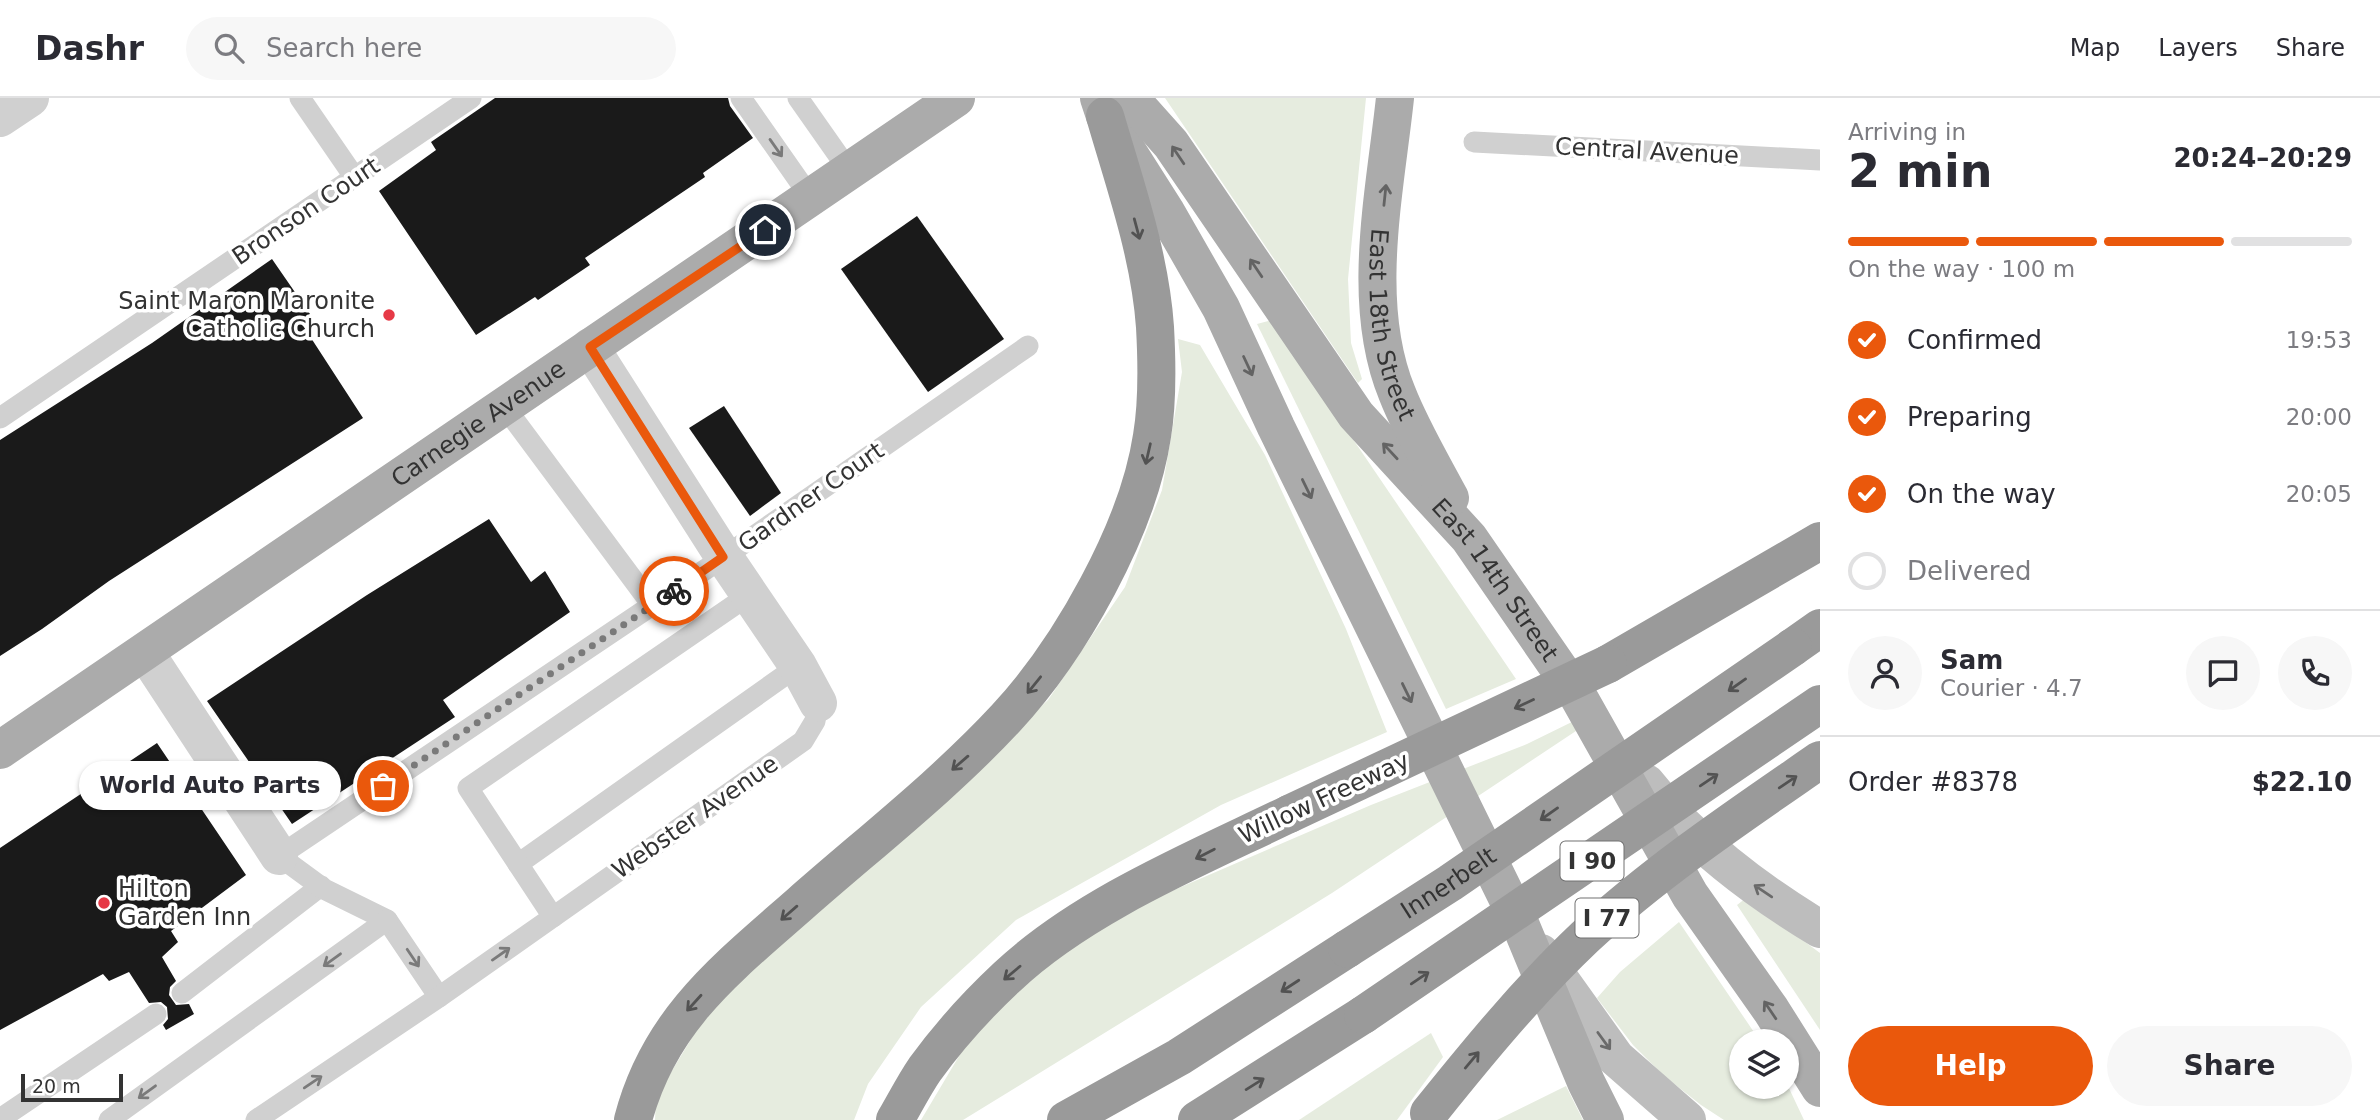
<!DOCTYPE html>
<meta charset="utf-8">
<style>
body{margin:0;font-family:"DejaVu Sans",sans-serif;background:#f7f7f7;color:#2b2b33;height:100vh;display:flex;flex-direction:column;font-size:26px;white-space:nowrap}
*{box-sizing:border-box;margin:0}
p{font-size:23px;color:#7c7c81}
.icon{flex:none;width:38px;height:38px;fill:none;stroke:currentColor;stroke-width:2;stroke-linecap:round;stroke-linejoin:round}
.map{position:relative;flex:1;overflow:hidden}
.panel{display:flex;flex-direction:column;background:#fff;width:560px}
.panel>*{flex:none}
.fabs{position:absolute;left:1729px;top:931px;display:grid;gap:14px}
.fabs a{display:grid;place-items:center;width:70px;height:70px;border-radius:50%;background:#fff;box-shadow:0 2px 5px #0004;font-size:35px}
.scale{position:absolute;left:21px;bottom:18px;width:102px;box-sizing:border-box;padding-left:7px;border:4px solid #333;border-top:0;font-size:19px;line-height:24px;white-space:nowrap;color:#333;-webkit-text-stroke:5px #fff;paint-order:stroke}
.pin{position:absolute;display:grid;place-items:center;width:60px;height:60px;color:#fff;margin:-30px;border:4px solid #fff;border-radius:50%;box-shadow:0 2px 7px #0007}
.courier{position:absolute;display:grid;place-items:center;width:70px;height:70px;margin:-35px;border:5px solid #ea580c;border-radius:50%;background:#fff;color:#222;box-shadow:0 2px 9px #0007}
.bubble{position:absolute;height:49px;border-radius:24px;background:#fff;box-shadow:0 2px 5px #0004;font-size:23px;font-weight:700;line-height:49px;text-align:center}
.overview em{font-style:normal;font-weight:700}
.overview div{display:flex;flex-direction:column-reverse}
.overview{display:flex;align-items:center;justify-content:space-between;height:119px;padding:0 28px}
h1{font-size:46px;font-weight:700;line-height:52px}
.bar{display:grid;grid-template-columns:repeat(4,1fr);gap:10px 7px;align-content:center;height:84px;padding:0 28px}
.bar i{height:9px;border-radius:5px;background:#e1e1e2}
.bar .selected{background:#ea580c}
.bar p{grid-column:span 4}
.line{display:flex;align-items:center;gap:18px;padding:0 28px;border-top:2px solid #e1e1e2}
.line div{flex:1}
.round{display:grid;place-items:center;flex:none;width:74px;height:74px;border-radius:37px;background:#f7f7f7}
ol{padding:0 28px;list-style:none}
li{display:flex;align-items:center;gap:21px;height:77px}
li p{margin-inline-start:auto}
li .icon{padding:7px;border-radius:50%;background:#ea580c;color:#fff;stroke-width:4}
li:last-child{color:#7c7c81}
li i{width:38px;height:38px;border:4px solid #e1e1e2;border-radius:50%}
.cta{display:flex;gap:14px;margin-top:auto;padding:14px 28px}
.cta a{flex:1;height:80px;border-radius:42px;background:#ea580c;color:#fff;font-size:28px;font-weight:700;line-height:80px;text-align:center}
.cta a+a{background:#f7f7f7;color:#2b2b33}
header{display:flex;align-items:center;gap:42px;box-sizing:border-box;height:98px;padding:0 35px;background:#fff;border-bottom:2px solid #e1e1e2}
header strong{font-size:33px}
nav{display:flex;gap:38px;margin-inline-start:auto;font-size:24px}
.search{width:490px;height:63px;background:#f7f7f7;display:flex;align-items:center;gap:18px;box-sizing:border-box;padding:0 24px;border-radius:38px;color:#7c7c81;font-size:26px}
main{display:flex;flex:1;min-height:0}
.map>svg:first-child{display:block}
</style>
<header>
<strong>Dashr</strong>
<div class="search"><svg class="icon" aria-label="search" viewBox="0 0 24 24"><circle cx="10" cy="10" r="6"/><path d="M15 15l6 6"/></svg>Search here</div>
<nav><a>Map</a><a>Layers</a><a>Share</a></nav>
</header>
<main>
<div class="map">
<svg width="1820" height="1022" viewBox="0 0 1820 1022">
<rect width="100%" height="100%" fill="#fff"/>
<g fill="#e6ecdf">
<polygon points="1165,0 1366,0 1348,181 1351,245 1362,281 1358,285"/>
<polygon points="1272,222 1516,581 1446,611 1257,226"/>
<polygon points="1178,241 1200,247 1265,357 1346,531 1387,634 1221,707 1016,822 921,909 868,986 854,1022 655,1022 656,999 713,905 928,713 1048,602 1125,489 1162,392 1182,274"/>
<polygon points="1580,620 1585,627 1332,795 963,1022 921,1022 968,943 1031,879 1116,817 1371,707 1527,646"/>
<polygon points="1746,800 1820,855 1820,932 1737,807"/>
<polygon points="1679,824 1760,943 1741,943 1741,989 1787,989 1787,986 1804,1022 1724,1022 1701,1007 1663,977 1633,947 1597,900 1620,874"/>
<polygon points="1431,935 1443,959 1397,1022 1299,1022"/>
<polygon points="1566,988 1583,1022 1497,1022"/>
</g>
<g fill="#1a1a1a">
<polygon points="495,0 728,0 730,8 753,40 703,75 705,79 585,160 590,167 538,202 535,199 476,237 379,93 436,52 431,44"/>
<polygon points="917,118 1004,241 928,294 841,171"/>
<polygon points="272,161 310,216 300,223 363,320 109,483 42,531 0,558 0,342 152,245"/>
<polygon points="724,308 781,395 750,418 689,330"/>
<polygon points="489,421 531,484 545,473 570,514 443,602 455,619 292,726 207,603 367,497"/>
<polygon points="157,645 246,777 171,833 178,844 162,859 176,883 170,889 169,897 176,907 189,906 194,916 166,932 163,927 168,921 167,909 161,904 149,905 129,874 109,883 103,876 0,932 0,750"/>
</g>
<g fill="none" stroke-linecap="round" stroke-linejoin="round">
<g stroke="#d0d0d0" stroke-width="21">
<polyline points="300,0 355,80"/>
<polyline points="741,0 811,100"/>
<polyline points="798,0 850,74"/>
<polyline points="1474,44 1820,62"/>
<polyline points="504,308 652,507"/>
<polyline points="0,320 471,0"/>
<polyline points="518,766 798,568"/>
<polyline points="553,819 803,643 815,623 818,605"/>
<polyline points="182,895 321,788"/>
<polyline points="439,899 387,822 324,791 279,758 724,459 1028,248"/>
<polyline points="0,1021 156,916"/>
<polyline points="109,1022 387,822"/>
<polyline points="256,1022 439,899 553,819 468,690 749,497"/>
</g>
<g stroke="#d0d0d0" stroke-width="38">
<polyline points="0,20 30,0"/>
<polyline points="590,249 724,459 798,568 818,605"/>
<polyline points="145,554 279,758"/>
</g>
<g stroke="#bdbdbd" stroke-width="38">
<path d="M1646,685C1693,745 1754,791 1820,831"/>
<polyline points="1541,855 1616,960 1687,1022"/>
</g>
<g stroke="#ababab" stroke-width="38">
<polyline points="1099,0 1105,18 1166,114 1221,210 1276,329 1521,828 1586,984 1605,1022"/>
<path id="s1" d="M1130,0L1171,46L1356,317L1469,440L1578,598L1690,797L1771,912L1820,990"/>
<path id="s2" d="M1395,0C1385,94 1360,205 1397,295C1411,331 1432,366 1450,400"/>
<path id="s3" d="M0,652L956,0"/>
</g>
<g stroke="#9a9a9a" stroke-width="38">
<polyline points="1793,549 1820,530"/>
<polyline points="1608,566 1820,443"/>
<path d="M633,1022C659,922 726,871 800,806C868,746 944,687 1006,620C1070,551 1138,431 1152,338C1158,303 1157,265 1155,229C1150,157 1125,87 1105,18"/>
<path d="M895,1022C905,1005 914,987 925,971C949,938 977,907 1007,879C1082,808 1196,761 1289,716"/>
<polyline points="1066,1022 1179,959 1347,851"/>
<polyline points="1197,1022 1363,917"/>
</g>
<g stroke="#9a9a9a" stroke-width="38">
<polyline points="1289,716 1608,566"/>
<path id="s4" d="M1347,851L1450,785L1793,549"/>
<polyline points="1363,917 1820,606"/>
<path d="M1429,1015C1478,954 1528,893 1585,839C1658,772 1739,718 1820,662"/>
</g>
</g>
<defs><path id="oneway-shaft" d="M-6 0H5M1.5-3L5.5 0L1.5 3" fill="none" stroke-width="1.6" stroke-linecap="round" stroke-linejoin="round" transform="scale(1.75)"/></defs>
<g stroke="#7a7a7a">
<use href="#oneway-shaft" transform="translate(776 50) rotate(55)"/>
<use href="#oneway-shaft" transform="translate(501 856) rotate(-35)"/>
<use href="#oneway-shaft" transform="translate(413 860) rotate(56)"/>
<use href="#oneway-shaft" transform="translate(332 862) rotate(144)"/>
<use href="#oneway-shaft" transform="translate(313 984) rotate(-34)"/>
<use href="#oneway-shaft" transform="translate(147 994) rotate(144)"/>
</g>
<g stroke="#636363">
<use href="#oneway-shaft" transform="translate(1178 57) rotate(-124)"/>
<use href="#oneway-shaft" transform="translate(1385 97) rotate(-84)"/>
<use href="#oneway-shaft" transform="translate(1256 170) rotate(-124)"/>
<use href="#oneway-shaft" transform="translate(1248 268) rotate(65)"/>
<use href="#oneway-shaft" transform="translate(1390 353) rotate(-133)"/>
<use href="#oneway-shaft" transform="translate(1307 391) rotate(64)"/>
<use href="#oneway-shaft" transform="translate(1407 595) rotate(64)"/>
<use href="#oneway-shaft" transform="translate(1770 912) rotate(-124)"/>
</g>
<g stroke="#525252">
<use href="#oneway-shaft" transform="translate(1137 131) rotate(75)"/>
<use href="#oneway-shaft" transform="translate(1148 356) rotate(103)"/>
<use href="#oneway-shaft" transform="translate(1034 587) rotate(129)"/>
<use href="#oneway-shaft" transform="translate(1737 587) rotate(145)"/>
<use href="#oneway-shaft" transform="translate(1524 606) rotate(155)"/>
<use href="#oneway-shaft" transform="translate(960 665) rotate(139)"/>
<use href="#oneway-shaft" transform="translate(1709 682) rotate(-34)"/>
<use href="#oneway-shaft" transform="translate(1788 684) rotate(-34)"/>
<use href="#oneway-shaft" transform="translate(1549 716) rotate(145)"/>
<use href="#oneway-shaft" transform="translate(1205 756) rotate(153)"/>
<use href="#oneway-shaft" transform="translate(789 815) rotate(139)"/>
<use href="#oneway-shaft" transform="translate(1012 875) rotate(140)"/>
<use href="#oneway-shaft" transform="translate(1420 880) rotate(-34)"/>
<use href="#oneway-shaft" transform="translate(1290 888) rotate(147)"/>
<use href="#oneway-shaft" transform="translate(694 905) rotate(132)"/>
<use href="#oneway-shaft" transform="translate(1472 962) rotate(-50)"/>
<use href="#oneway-shaft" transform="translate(1255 986) rotate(-32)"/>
</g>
<g stroke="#6a6a6a">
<use href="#oneway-shaft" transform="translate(1763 793) rotate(-146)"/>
<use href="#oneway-shaft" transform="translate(1604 943) rotate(54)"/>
</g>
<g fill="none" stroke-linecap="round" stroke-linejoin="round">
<polyline stroke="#7a7a7a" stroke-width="7" stroke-dasharray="0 12.6" points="383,688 674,493"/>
<polyline stroke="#ea580c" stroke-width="9" points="674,493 723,459 590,249 765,132"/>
</g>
<g fill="#e63946" stroke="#fff" stroke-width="2.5">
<circle cx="389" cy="217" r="7"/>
<circle cx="104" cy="805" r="7"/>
</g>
<g text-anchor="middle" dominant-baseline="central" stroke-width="7" stroke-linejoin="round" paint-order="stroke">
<g fill="#fff" stroke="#707070" stroke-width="2">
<rect x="1560.5" y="743.5" width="63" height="39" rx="5"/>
<rect x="1575.5" y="800.5" width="63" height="39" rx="5"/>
</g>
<g font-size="23" font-weight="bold" fill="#333">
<text x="1592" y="763">I 90</text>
<text x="1607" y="820">I 77</text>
</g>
<g font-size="24" fill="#333" stroke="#fff">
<text transform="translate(1647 53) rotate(3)">Central Avenue</text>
<text transform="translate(306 113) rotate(-34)">Bronson Court</text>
<text stroke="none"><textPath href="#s2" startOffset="229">East 18th Street</textPath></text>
<text stroke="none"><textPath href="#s3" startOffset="579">Carnegie Avenue</textPath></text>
<text transform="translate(811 399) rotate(-35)">Gardner Court</text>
<text stroke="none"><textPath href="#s1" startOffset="606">East 14th Street</textPath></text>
<text transform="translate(1324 700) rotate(-25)">Willow Freeway</text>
<text transform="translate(695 719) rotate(-35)">Webster Avenue</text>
<text stroke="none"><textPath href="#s4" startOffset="121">Innerbelt</textPath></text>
</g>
<g font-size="24" fill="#333" stroke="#fff" text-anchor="end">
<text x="375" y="203">Saint Maron Maronite<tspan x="375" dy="28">Catholic Church</tspan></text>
<text x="118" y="791" text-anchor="start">Hilton<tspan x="118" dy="28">Garden Inn</tspan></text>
</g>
</g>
</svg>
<div class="fabs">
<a><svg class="icon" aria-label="layers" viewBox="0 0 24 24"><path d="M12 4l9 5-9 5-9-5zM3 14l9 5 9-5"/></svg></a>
</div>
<div class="scale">20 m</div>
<div class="pin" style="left:383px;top:688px;background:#ea580c"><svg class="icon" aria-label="bag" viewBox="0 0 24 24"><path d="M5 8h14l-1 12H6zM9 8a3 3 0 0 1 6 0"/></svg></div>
<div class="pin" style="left:765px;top:132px;background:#1f2937"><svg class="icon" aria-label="home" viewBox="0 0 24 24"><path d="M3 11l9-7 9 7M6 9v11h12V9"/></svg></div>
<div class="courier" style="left:674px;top:493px"><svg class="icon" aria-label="bike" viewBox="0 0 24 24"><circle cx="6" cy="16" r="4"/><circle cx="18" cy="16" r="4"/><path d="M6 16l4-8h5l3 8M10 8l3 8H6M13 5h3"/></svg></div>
<div class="bubble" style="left:79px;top:663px;width:262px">World Auto Parts</div>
</div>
<section class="panel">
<div class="overview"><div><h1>2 min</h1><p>Arriving in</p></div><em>20:24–20:29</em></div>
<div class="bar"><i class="selected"></i><i class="selected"></i><i class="selected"></i><i></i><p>On the way · 100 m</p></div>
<ol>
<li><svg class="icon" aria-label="check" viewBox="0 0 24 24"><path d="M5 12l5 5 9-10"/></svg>Confirmed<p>19:53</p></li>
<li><svg class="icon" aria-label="check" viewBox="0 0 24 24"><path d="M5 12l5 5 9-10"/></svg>Preparing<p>20:00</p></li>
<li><svg class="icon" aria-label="check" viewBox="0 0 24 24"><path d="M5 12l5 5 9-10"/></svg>On the way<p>20:05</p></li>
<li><i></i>Delivered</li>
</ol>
<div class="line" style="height:126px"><a class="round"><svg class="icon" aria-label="person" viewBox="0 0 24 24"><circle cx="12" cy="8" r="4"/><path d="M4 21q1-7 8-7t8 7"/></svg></a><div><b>Sam</b><p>Courier · 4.7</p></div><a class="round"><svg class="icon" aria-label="chat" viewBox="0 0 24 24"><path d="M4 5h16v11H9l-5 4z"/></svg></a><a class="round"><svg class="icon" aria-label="phone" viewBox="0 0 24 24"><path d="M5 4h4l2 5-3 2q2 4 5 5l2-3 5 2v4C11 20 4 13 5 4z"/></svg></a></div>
<div class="line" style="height:91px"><div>Order #8378</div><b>$22.10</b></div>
<div class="cta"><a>Help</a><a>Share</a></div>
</section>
</main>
